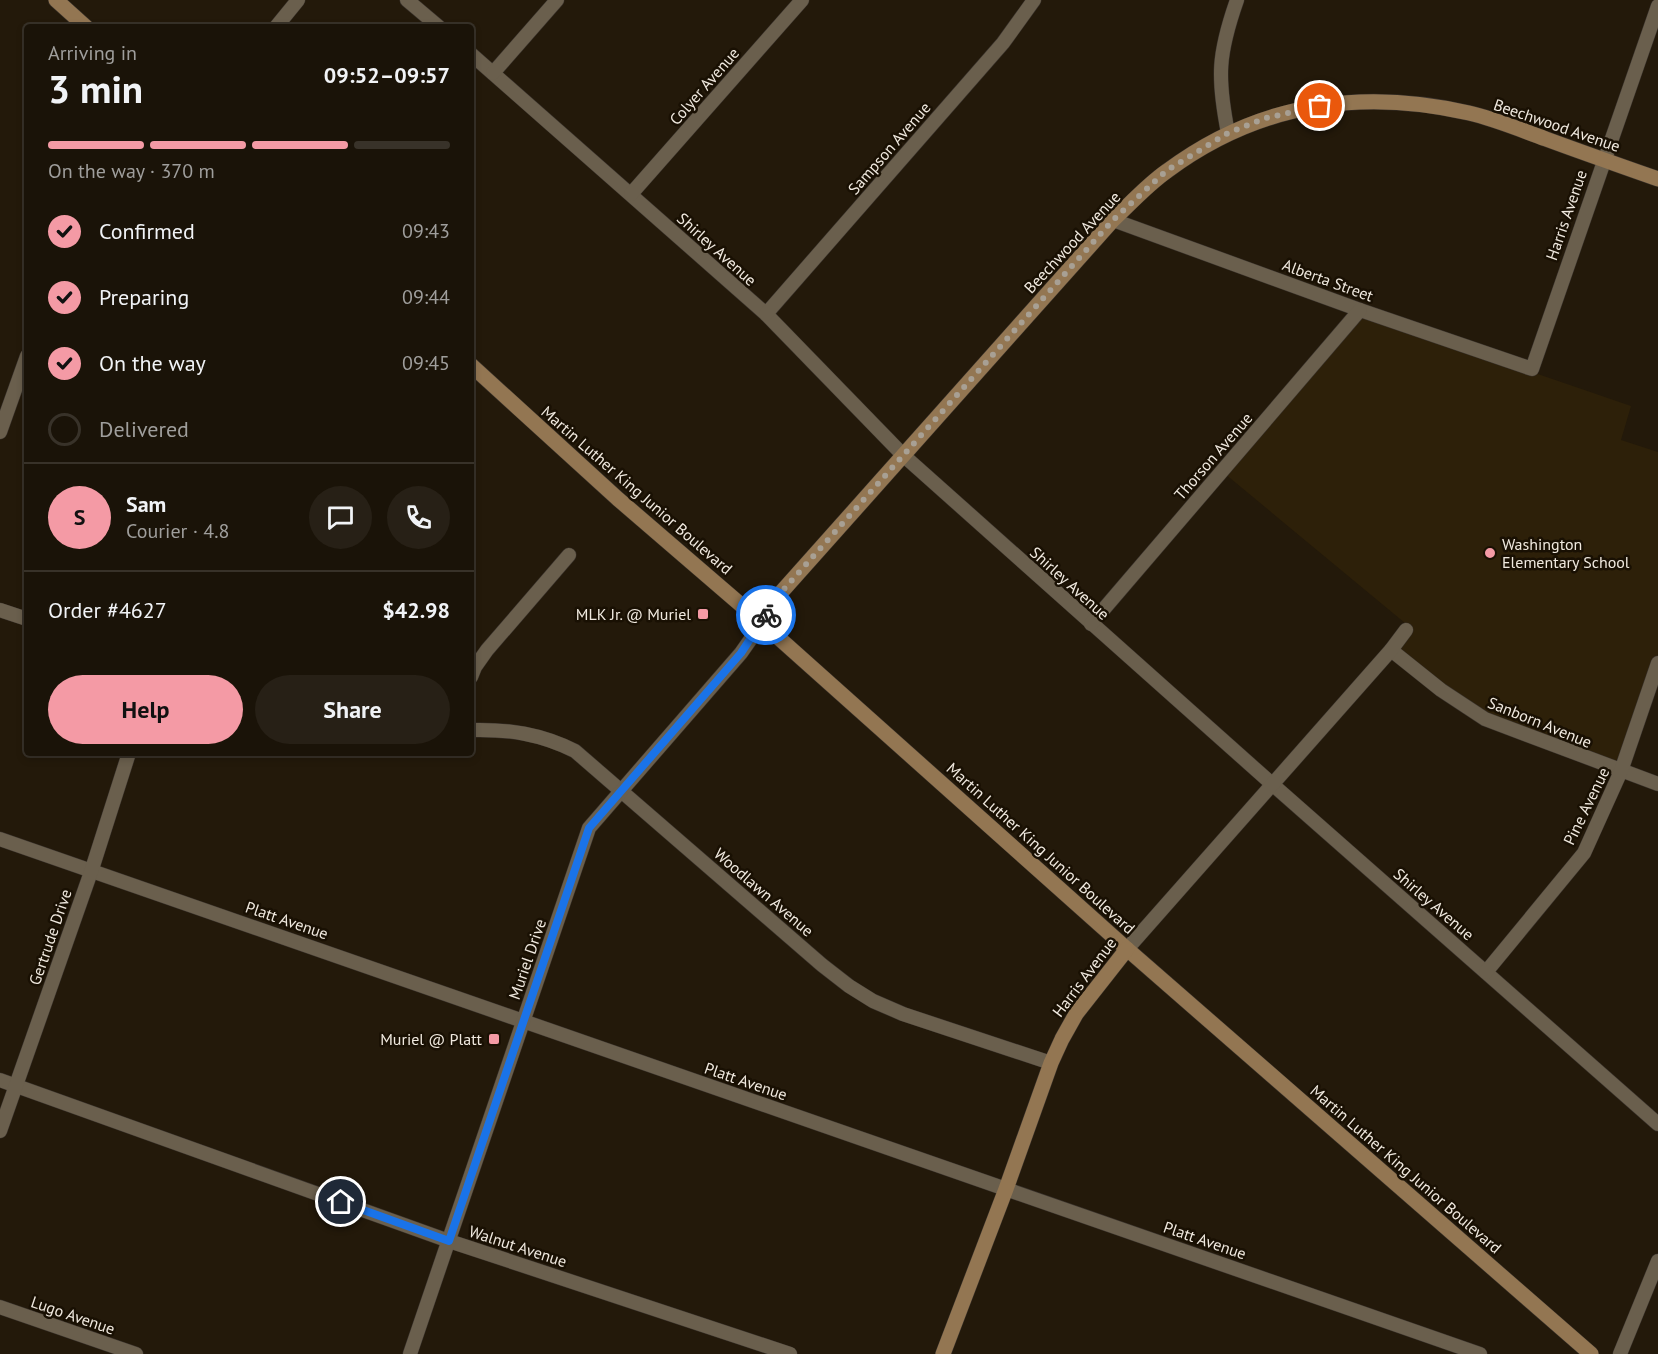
<!DOCTYPE html>
<meta charset="utf-8">
<style>
body{margin:0;font-family:"PT Sans",sans-serif;background:#272016;color:#f1f3f6;height:100vh;display:flex;flex-direction:column;font-size:22px;white-space:nowrap}
*{box-sizing:border-box;margin:0}
p{font-size:20px;color:#9f9e9c}
.icon{flex:none;width:33px;height:33px;fill:none;stroke:currentColor;stroke-width:2;stroke-linecap:round;stroke-linejoin:round}
.map{position:relative;flex:1;overflow:hidden}
.panel{position:absolute;left:24px;top:24px;width:450px;height:732px;display:flex;flex-direction:column;background:#1a1308;border-radius:6px;box-shadow:0 3px 9px #0003,0 0 0 2px #383229}
.panel>*{flex:none}
.pin{position:absolute;display:grid;place-items:center;width:51px;height:51px;color:#fff;margin:-26px;border:3px solid #fff;border-radius:50%;box-shadow:0 2px 6px #0007}
.courier{position:absolute;display:grid;place-items:center;width:60px;height:60px;margin:-30px;border:4px solid #1a73e8;border-radius:50%;background:#fff;color:#222;box-shadow:0 2px 8px #0007}
.summary em{font-style:normal;font-weight:700}
.summary div{display:flex;flex-direction:column-reverse}
.summary{display:flex;align-items:center;justify-content:space-between;height:102px;padding:0 24px}
h1{font-size:39px;font-weight:700;line-height:45px}
.bar{display:grid;grid-template-columns:repeat(4,1fr);gap:9px 6px;align-content:center;height:72px;padding:0 24px}
.bar i{height:8px;border-radius:4px;background:#383229}
.bar .active{background:#f49aa5}
.bar p{grid-column:span 4}
.line{display:flex;align-items:center;gap:15px;padding:0 24px;border-top:2px solid #383229}
.line div{flex:1}
.round{display:grid;place-items:center;flex:none;width:63px;height:63px;border-radius:32px;background:#272016}
ol{padding:0 24px;list-style:none}
li{display:flex;align-items:center;gap:18px;height:66px}
li p{margin-inline-start:auto}
li .icon{padding:6px;border-radius:50%;background:#f49aa5;color:#111;stroke-width:4}
li:last-child{color:#9f9e9c}
li i{width:33px;height:33px;border:3px solid #383229;border-radius:50%}
.action{display:flex;gap:12px;margin-top:auto;padding:12px 24px}
.action a{flex:1;height:69px;border-radius:36px;background:#f49aa5;color:#111;font-size:24px;font-weight:700;line-height:69px;text-align:center}
.action a+a{background:#272016;color:#f1f3f6}
.map>svg:first-child{display:block}
</style>
<div class="map">
<svg width="1658" height="1354" viewBox="0 0 1658 1354">
<rect width="100%" height="100%" fill="#23190a"/>
<polygon fill="#2d2009" points="1361,313 1631,406 1621,440 1658,452 1658,654 1620,768 1482,714 1394,649 1411,628 1224,473"/>
<g fill="none" stroke-linecap="round" stroke-linejoin="round">
<defs>
<g id="street">
<polyline points="407,0 439,27"/>
<polyline points="276,27 298,0"/>
<polyline points="471,54 766,314 903,455 1272,784 1658,1124"/>
<polyline points="493,73 557,0"/>
<path d="M1228,133C1217,77 1218,54 1237,0"/>
<polyline points="631,194 802,0"/>
<polyline points="1113,220 1360,310 1532,369 1658,6"/>
<polyline points="766,314 1003,43 1034,0"/>
<polyline points="0,432 27,356"/>
<polyline points="0,610 27,619"/>
<polyline points="1091,624 1360,310"/>
<polyline points="1391,650 1441,690 1485,719 1658,784"/>
<polyline points="471,677 475,667 487,650 569,555"/>
<path d="M471,730C509,729 541,734 575,751L822,965L849,986L873,1001L903,1014L1051,1063"/>
<polyline points="0,839 1480,1354"/>
<polyline points="1127,949 1391,650 1406,630"/>
<polyline points="1486,972 1584,853 1621,771 1658,663"/>
<polyline points="0,1080 449,1241 790,1354"/>
<polyline points="0,1131 92,869 129,753"/>
<polyline points="0,1307 136,1354"/>
<polyline points="410,1354 589,828 741,653 762,623"/>
<polyline points="1620,1354 1658,1261"/>
</g>
<g id="secondary">
<polyline points="56,0 86,27"/>
<polyline points="471,365 618,499 762,623 1127,949 1591,1354"/>
<path d="M762,623L777,597L1113,220C1130,204 1147,185 1167,171C1257,104 1360,88 1469,113C1495,119 1521,130 1546,139C1584,153 1621,166 1658,179"/>
<polyline points="943,1354 1006,1189 1051,1063 1062,1039 1076,1014 1127,949"/>
</g>
</defs>
<use href="#street" stroke="#3a332d" stroke-width="15"/>
<use href="#secondary" stroke="#3a332d" stroke-width="16"/>
<use href="#street" stroke="#6a5f4d" stroke-width="14"/>
<use href="#secondary" stroke="#937652" stroke-width="15"/>
</g>
<g fill="none" stroke-linecap="round" stroke-linejoin="round">
<polyline stroke="#a8a094" stroke-width="6" stroke-dasharray="0 10.8" points="766,615 777,597 1113,220 1166,171 1228,133 1266,118 1320,106"/>
<polyline stroke="#1a73e8" stroke-width="8" points="341,1202 449,1241 589,828 741,653 766,615"/>
</g>
<g fill="#f49aa5" stroke="#191003" stroke-width="2">
<circle cx="1490" cy="553" r="6"/>
<rect x="697" y="608" width="12" height="12" rx="3"/>
<rect x="488" y="1033" width="12" height="12" rx="3"/>
</g>
<g text-anchor="middle" dominant-baseline="central" stroke-width="5" stroke-linejoin="round" paint-order="stroke">
<g font-size="16" fill="#f0e9df" stroke="#191003">
<text transform="translate(704 86) rotate(-49)">Colyer Avenue</text>
<text transform="translate(1557 125) rotate(19)">Beechwood Avenue</text>
<text transform="translate(889 148) rotate(-49)">Sampson Avenue</text>
<text transform="translate(1566 215) rotate(-71)">Harris Avenue</text>
<text transform="translate(1072 242) rotate(-47)">Beechwood Avenue</text>
<text transform="translate(717 249) rotate(42)">Shirley Avenue</text>
<text transform="translate(1328 280) rotate(20)">Alberta Street</text>
<text transform="translate(1213 456) rotate(-49)">Thorson Avenue</text>
<text transform="translate(637 490) rotate(41)">Martin Luther King Junior Boulevard</text>
<text transform="translate(1070 583) rotate(42)">Shirley Avenue</text>
<text transform="translate(1540 722) rotate(22)">Sanborn Avenue</text>
<text transform="translate(1586 806) rotate(-64)">Pine Avenue</text>
<text transform="translate(1041 848) rotate(42)">Martin Luther King Junior Boulevard</text>
<text transform="translate(764 892) rotate(41)">Woodlawn Avenue</text>
<text transform="translate(1434 904) rotate(41)">Shirley Avenue</text>
<text transform="translate(287 920) rotate(19)">Platt Avenue</text>
<text transform="translate(50 937) rotate(-71)">Gertrude Drive</text>
<text transform="translate(527 959) rotate(-71)">Muriel Drive</text>
<text transform="translate(1084 977) rotate(-53)">Harris Avenue</text>
<text transform="translate(746 1081) rotate(19)">Platt Avenue</text>
<text transform="translate(1406 1169) rotate(41)">Martin Luther King Junior Boulevard</text>
<text transform="translate(1205 1240) rotate(19)">Platt Avenue</text>
<text transform="translate(518 1246) rotate(18)">Walnut Avenue</text>
<text transform="translate(73 1315) rotate(19)">Lugo Avenue</text>
</g>
<g font-size="16" fill="#f0e9df" stroke="#191003" text-anchor="end">
<text x="1502" y="544" text-anchor="start">Washington<tspan x="1502" dy="18">Elementary School</tspan></text>
<text x="691" y="614">MLK Jr. @ Muriel</text>
<text x="482" y="1039">Muriel @ Platt</text>
</g>
</g>
</svg>
<div class="pin" style="left:1320px;top:106px;background:#ea580c"><svg class="icon" aria-label="bag" viewBox="0 0 24 24"><path d="M5 8h14l-1 12H6zM9 8a3 3 0 0 1 6 0"/></svg></div>
<div class="pin" style="left:341px;top:1202px;background:#1f2937"><svg class="icon" aria-label="home" viewBox="0 0 24 24"><path d="M3 11l9-7 9 7M6 9v11h12V9"/></svg></div>
<div class="courier" style="left:766px;top:615px"><svg class="icon" aria-label="bike" viewBox="0 0 24 24"><circle cx="6" cy="16" r="4"/><circle cx="18" cy="16" r="4"/><path d="M6 16l4-8h5l3 8M10 8l3 8H6M13 5h3"/></svg></div>
<section class="panel">
<div class="summary"><div><h1>3 min</h1><p>Arriving in</p></div><em>09:52–09:57</em></div>
<div class="bar"><i class="active"></i><i class="active"></i><i class="active"></i><i></i><p>On the way · 370 m</p></div>
<ol>
<li><svg class="icon" aria-label="check" viewBox="0 0 24 24"><path d="M5 12l5 5 9-10"/></svg>Confirmed<p>09:43</p></li>
<li><svg class="icon" aria-label="check" viewBox="0 0 24 24"><path d="M5 12l5 5 9-10"/></svg>Preparing<p>09:44</p></li>
<li><svg class="icon" aria-label="check" viewBox="0 0 24 24"><path d="M5 12l5 5 9-10"/></svg>On the way<p>09:45</p></li>
<li><i></i>Delivered</li>
</ol>
<div class="line" style="height:108px"><b class="round" style="background:#f49aa5;color:#111">S</b><div><b>Sam</b><p>Courier · 4.8</p></div><a class="round"><svg class="icon" aria-label="chat" viewBox="0 0 24 24"><path d="M4 5h16v11H9l-5 4z"/></svg></a><a class="round"><svg class="icon" aria-label="phone" viewBox="0 0 24 24"><path d="M5 4h4l2 5-3 2q2 4 5 5l2-3 5 2v4C11 20 4 13 5 4z"/></svg></a></div>
<div class="line" style="height:78px"><div>Order #4627</div><b>$42.98</b></div>
<div class="action"><a>Help</a><a>Share</a></div>
</section>
</div>
